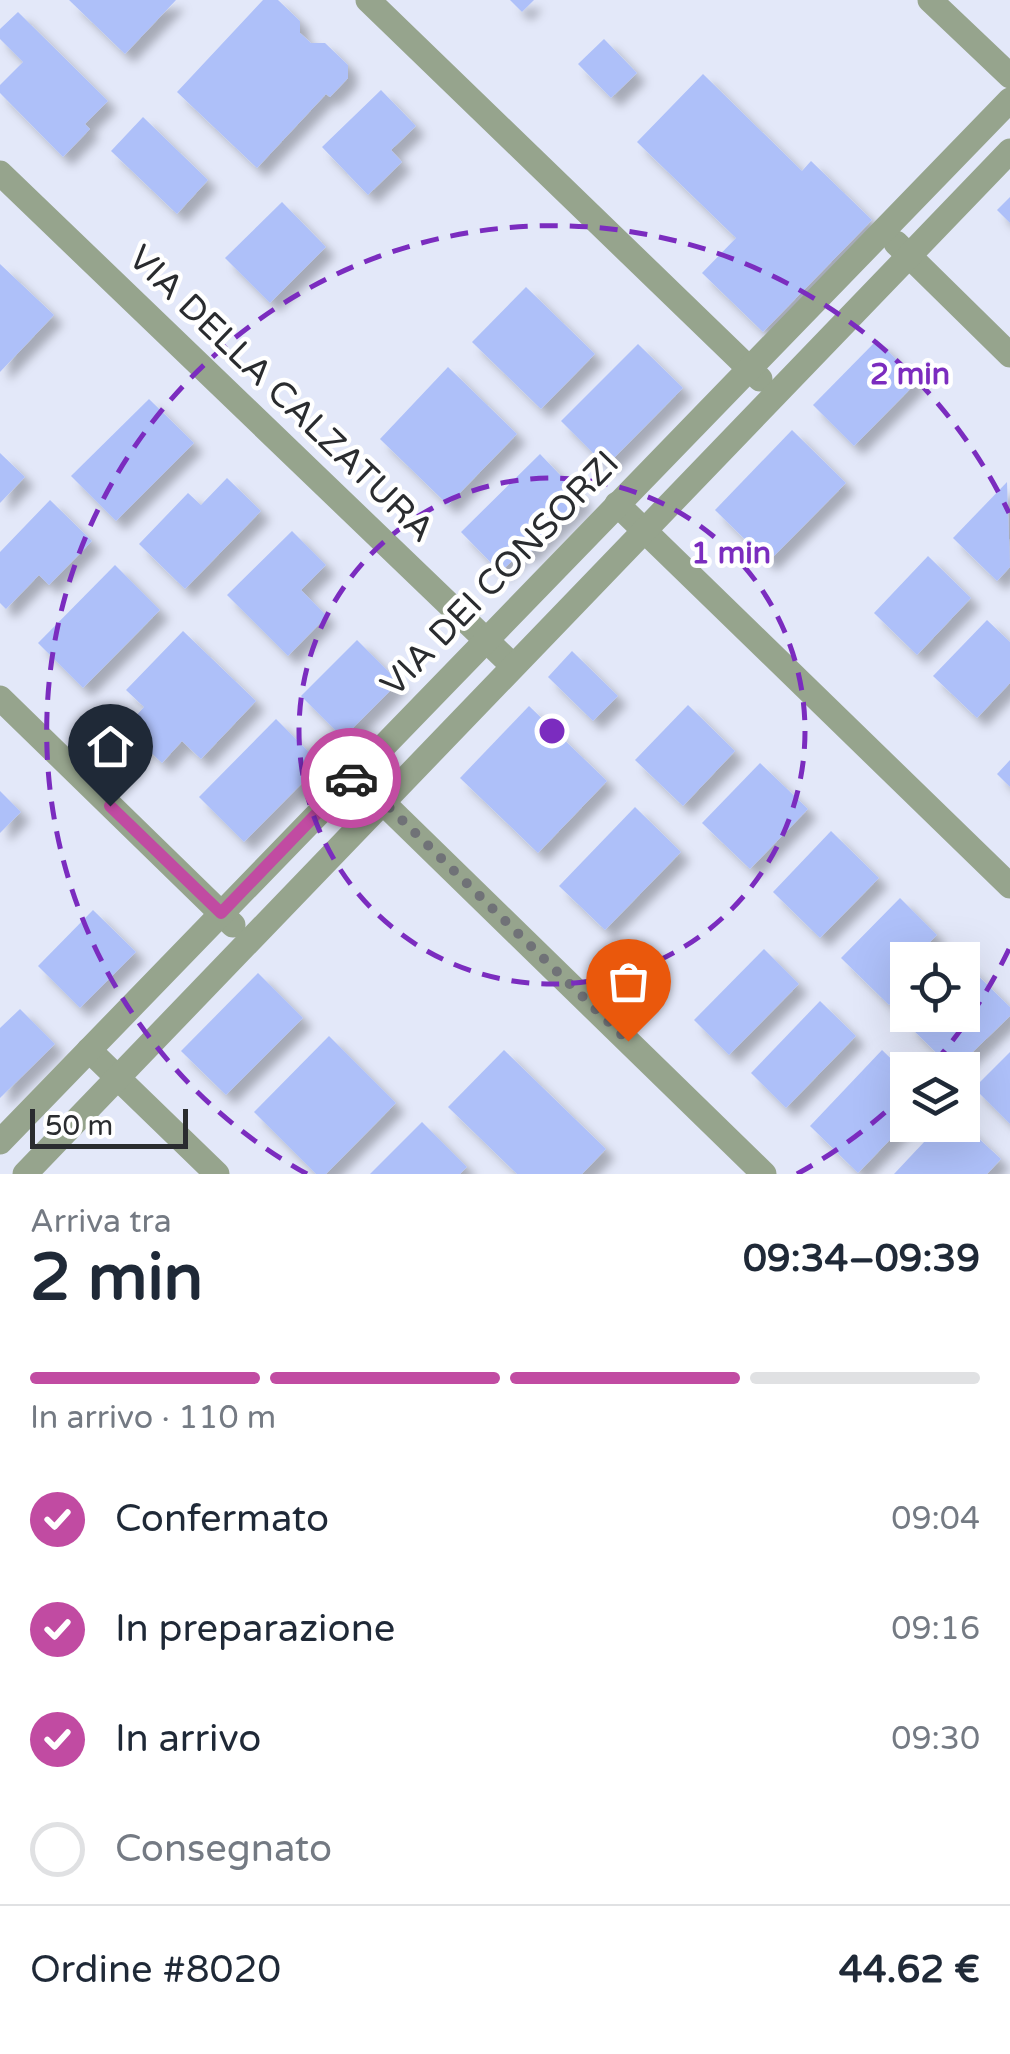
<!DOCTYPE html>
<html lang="it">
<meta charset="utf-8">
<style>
body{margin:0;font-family:"Varela Round",sans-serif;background:#f6f6f7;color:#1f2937;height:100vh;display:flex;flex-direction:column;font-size:38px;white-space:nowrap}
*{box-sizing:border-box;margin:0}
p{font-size:32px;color:#747a83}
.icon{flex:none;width:55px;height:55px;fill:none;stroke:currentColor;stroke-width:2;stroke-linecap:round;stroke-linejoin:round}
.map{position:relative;height:1174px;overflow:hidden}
.details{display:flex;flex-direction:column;background:#fff;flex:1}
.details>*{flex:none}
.buttons{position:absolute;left:890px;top:942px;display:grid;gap:20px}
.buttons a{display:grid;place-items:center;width:90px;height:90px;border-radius:0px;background:#fff;box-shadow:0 10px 40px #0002;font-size:50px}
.scale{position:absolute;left:30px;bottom:25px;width:158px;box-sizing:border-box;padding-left:10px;border:5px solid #2a2c2f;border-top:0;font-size:28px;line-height:35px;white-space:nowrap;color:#2a2c2f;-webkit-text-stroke:8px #fff;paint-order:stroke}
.pin{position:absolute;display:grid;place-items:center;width:85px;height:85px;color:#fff;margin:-102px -42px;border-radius:50% 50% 50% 0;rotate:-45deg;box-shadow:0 0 10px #0007}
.pin .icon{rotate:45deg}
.courier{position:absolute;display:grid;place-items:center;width:100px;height:100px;margin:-50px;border:8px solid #c14ba2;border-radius:50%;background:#fff;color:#222;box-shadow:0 2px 12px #0007}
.overview em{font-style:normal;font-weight:700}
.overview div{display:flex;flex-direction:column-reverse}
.overview{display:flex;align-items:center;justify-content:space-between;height:170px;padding:0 30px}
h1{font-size:65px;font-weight:700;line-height:75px}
.bar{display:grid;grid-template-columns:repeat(4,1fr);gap:15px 10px;align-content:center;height:120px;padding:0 30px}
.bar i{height:12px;border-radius:8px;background:#e0e1e3}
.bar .active{background:#c14ba2}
.bar p{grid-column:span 4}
.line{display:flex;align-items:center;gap:25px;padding:0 30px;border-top:2px solid #e0e1e3}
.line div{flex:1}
ol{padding:0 30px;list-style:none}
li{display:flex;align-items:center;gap:30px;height:110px}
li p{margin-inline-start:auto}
li .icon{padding:10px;border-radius:50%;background:#c14ba2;color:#fff;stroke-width:4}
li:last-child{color:#747a83}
li i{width:55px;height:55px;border:5px solid #e0e1e3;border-radius:50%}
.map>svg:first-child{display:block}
</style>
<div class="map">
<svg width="1010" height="1174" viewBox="0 0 1010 1174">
<defs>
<filter id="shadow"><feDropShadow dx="9" dy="9" stdDeviation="5" flood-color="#0004"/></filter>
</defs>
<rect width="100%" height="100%" fill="#f1f4fd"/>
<path fill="#e3e8f9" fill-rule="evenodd" d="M0,0H1010V1174H0ZM908,960H962V1015H908ZM908,1070H962V1125H908Z"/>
<g fill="#aec0f9" filter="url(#shadow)">
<polygon points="69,0 176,0 125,54"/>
<polygon points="263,0 278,0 300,21 300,33 311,43 325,43 348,65 348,78 330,97 326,94 257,168 177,92"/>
<polygon points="510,0 534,0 522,12"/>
<polygon points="18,12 108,101 85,124 90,129 63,157 0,93 0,85 23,62 0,39 0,29"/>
<polygon points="604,39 637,73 611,98 578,64"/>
<polygon points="703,74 802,171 811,161 872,220 763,332 702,273 736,238 637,142"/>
<polygon points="381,90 416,126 391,150 402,162 368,195 322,147"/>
<polygon points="143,117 208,180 177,214 111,151"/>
<polygon points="1010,197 1010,223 997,210"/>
<polygon points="282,202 326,247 270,303 225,258"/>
<polygon points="0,264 54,315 0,372"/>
<polygon points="526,287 595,354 541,409 472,342"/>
<polygon points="877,340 918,381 854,446 813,405"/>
<polygon points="638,344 683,388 606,466 561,421"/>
<polygon points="448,367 517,434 448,505 380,439"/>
<polygon points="149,399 194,443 116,521 71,476"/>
<polygon points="792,430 846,483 768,562 715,510"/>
<polygon points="0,453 25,477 0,503"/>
<polygon points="540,454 584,500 527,555 523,551 500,572 461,532"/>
<polygon points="227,478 261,511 185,589 139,544 188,493 201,505"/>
<polygon points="1007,482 1010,567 997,581 953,538"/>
<polygon points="50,500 92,541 49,585 39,575 6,609 0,603 0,552"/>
<polygon points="292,531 326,565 301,590 327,616 288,656 227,595"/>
<polygon points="928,556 971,598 917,655 874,613"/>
<polygon points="115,565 160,610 83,688 38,643"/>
<polygon points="987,620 1010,642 1010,683 977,718 933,676"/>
<polygon points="183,631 256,701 201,759 182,741 162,763 125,728 144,707 126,690"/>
<polygon points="357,640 399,682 343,738 301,696"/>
<polygon points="572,651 618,696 593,721 548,677"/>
<polygon points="688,705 735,751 683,806 635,760"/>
<polygon points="529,706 607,781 538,853 460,778"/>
<polygon points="276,719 321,764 244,842 199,797"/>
<polygon points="1010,760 1010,787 997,774"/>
<polygon points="760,763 808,809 750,869 702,823"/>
<polygon points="0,791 21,812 0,833"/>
<polygon points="635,807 681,852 605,930 559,886"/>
<polygon points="831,831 879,878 820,938 773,892"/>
<polygon points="900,898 937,935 890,982 901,992 889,1005 841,958"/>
<polygon points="93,910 136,952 80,1008 38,966"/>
<polygon points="764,949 799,984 729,1055 694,1020"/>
<polygon points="967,965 1010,1007 1010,1016 954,1070 908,1025 918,1015 962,1015 962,969"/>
<polygon points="258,973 303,1018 226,1095 181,1051"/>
<polygon points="820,1001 856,1036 786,1108 751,1073"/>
<polygon points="20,1009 55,1044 0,1098 0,1028"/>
<polygon points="329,1036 396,1103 326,1174 316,1174 254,1112"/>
<polygon points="504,1050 606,1149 582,1174 517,1174 448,1107"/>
<polygon points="882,1050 908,1075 908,1121 858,1173 810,1126"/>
<polygon points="1010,1052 1010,1124 974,1088"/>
<polygon points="422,1122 467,1167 460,1174 370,1174"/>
<polygon points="940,1125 964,1125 1001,1159 987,1174 894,1174"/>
</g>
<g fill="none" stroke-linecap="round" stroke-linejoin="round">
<g stroke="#96a48d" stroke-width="25">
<polyline points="368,0 760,379"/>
<polyline points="930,0 1010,76"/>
<polyline points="0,173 513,666"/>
<polyline points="896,243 1010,355"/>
<polyline points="617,504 1010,886"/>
<polyline points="0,698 233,925"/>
<polyline points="370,790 764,1174"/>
<polyline points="89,1050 217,1174"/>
<polyline points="0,1142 1010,100"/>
<polyline points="25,1174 1010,151"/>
</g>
</g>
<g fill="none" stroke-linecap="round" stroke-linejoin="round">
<polyline stroke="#707277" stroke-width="10" stroke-dasharray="0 18" points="351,778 355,774 628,1041"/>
<polyline stroke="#c14ba2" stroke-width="12" points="110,806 221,913 351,778"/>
</g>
<g fill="none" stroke="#7b2cbf" stroke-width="5" stroke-dasharray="18 12">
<circle cx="552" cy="731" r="253"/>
<path d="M1009 949A506 506 0 0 1 928 1070M907 1092A506 506 0 0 1 797 1174M307 1174A506 506 0 1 1 1009 513"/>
</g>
<g text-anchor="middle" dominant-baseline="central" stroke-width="9" stroke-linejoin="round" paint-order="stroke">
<g font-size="35" fill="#2a2c2f" stroke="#fff">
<text transform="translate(281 394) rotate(44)">VIA DELLA CALZATURA</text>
<text transform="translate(500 574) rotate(-46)">VIA DEI CONSORZI</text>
</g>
</g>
<circle cx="552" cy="731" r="15" fill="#7b2cbf" stroke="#fff" stroke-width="5"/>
<g font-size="30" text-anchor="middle" font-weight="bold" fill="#7b2cbf" stroke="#fff" stroke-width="9" stroke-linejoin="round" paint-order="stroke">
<text x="910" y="384">2 min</text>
<text x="731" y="563">1 min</text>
</g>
</svg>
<div class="buttons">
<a><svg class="icon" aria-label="locate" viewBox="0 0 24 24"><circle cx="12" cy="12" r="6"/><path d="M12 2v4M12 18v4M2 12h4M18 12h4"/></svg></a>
<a><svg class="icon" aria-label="layers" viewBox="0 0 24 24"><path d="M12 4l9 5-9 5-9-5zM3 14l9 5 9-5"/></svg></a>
</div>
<div class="scale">50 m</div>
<div class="pin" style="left:628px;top:1041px;background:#ea580c"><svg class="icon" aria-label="bag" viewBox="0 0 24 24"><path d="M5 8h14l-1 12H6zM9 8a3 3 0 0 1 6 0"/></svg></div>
<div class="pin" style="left:110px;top:806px;background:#1f2937"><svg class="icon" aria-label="home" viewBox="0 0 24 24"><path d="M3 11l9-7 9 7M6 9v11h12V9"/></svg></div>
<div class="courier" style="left:351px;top:778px"><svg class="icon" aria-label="car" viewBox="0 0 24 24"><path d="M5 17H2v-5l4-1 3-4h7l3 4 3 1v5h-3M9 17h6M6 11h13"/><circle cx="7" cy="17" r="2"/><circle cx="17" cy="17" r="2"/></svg></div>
</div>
<section class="details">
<div class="overview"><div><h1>2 min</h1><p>Arriva tra</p></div><em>09:34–09:39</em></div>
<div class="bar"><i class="active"></i><i class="active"></i><i class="active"></i><i></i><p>In arrivo · 110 m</p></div>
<ol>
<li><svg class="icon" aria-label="check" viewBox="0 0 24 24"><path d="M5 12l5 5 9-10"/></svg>Confermato<p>09:04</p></li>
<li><svg class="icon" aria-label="check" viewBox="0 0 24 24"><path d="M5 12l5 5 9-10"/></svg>In preparazione<p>09:16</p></li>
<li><svg class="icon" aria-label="check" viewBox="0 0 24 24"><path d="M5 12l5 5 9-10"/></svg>In arrivo<p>09:30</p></li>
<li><i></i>Consegnato</li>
</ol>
<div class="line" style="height:130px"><div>Ordine #8020</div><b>44.62 €</b></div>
</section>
